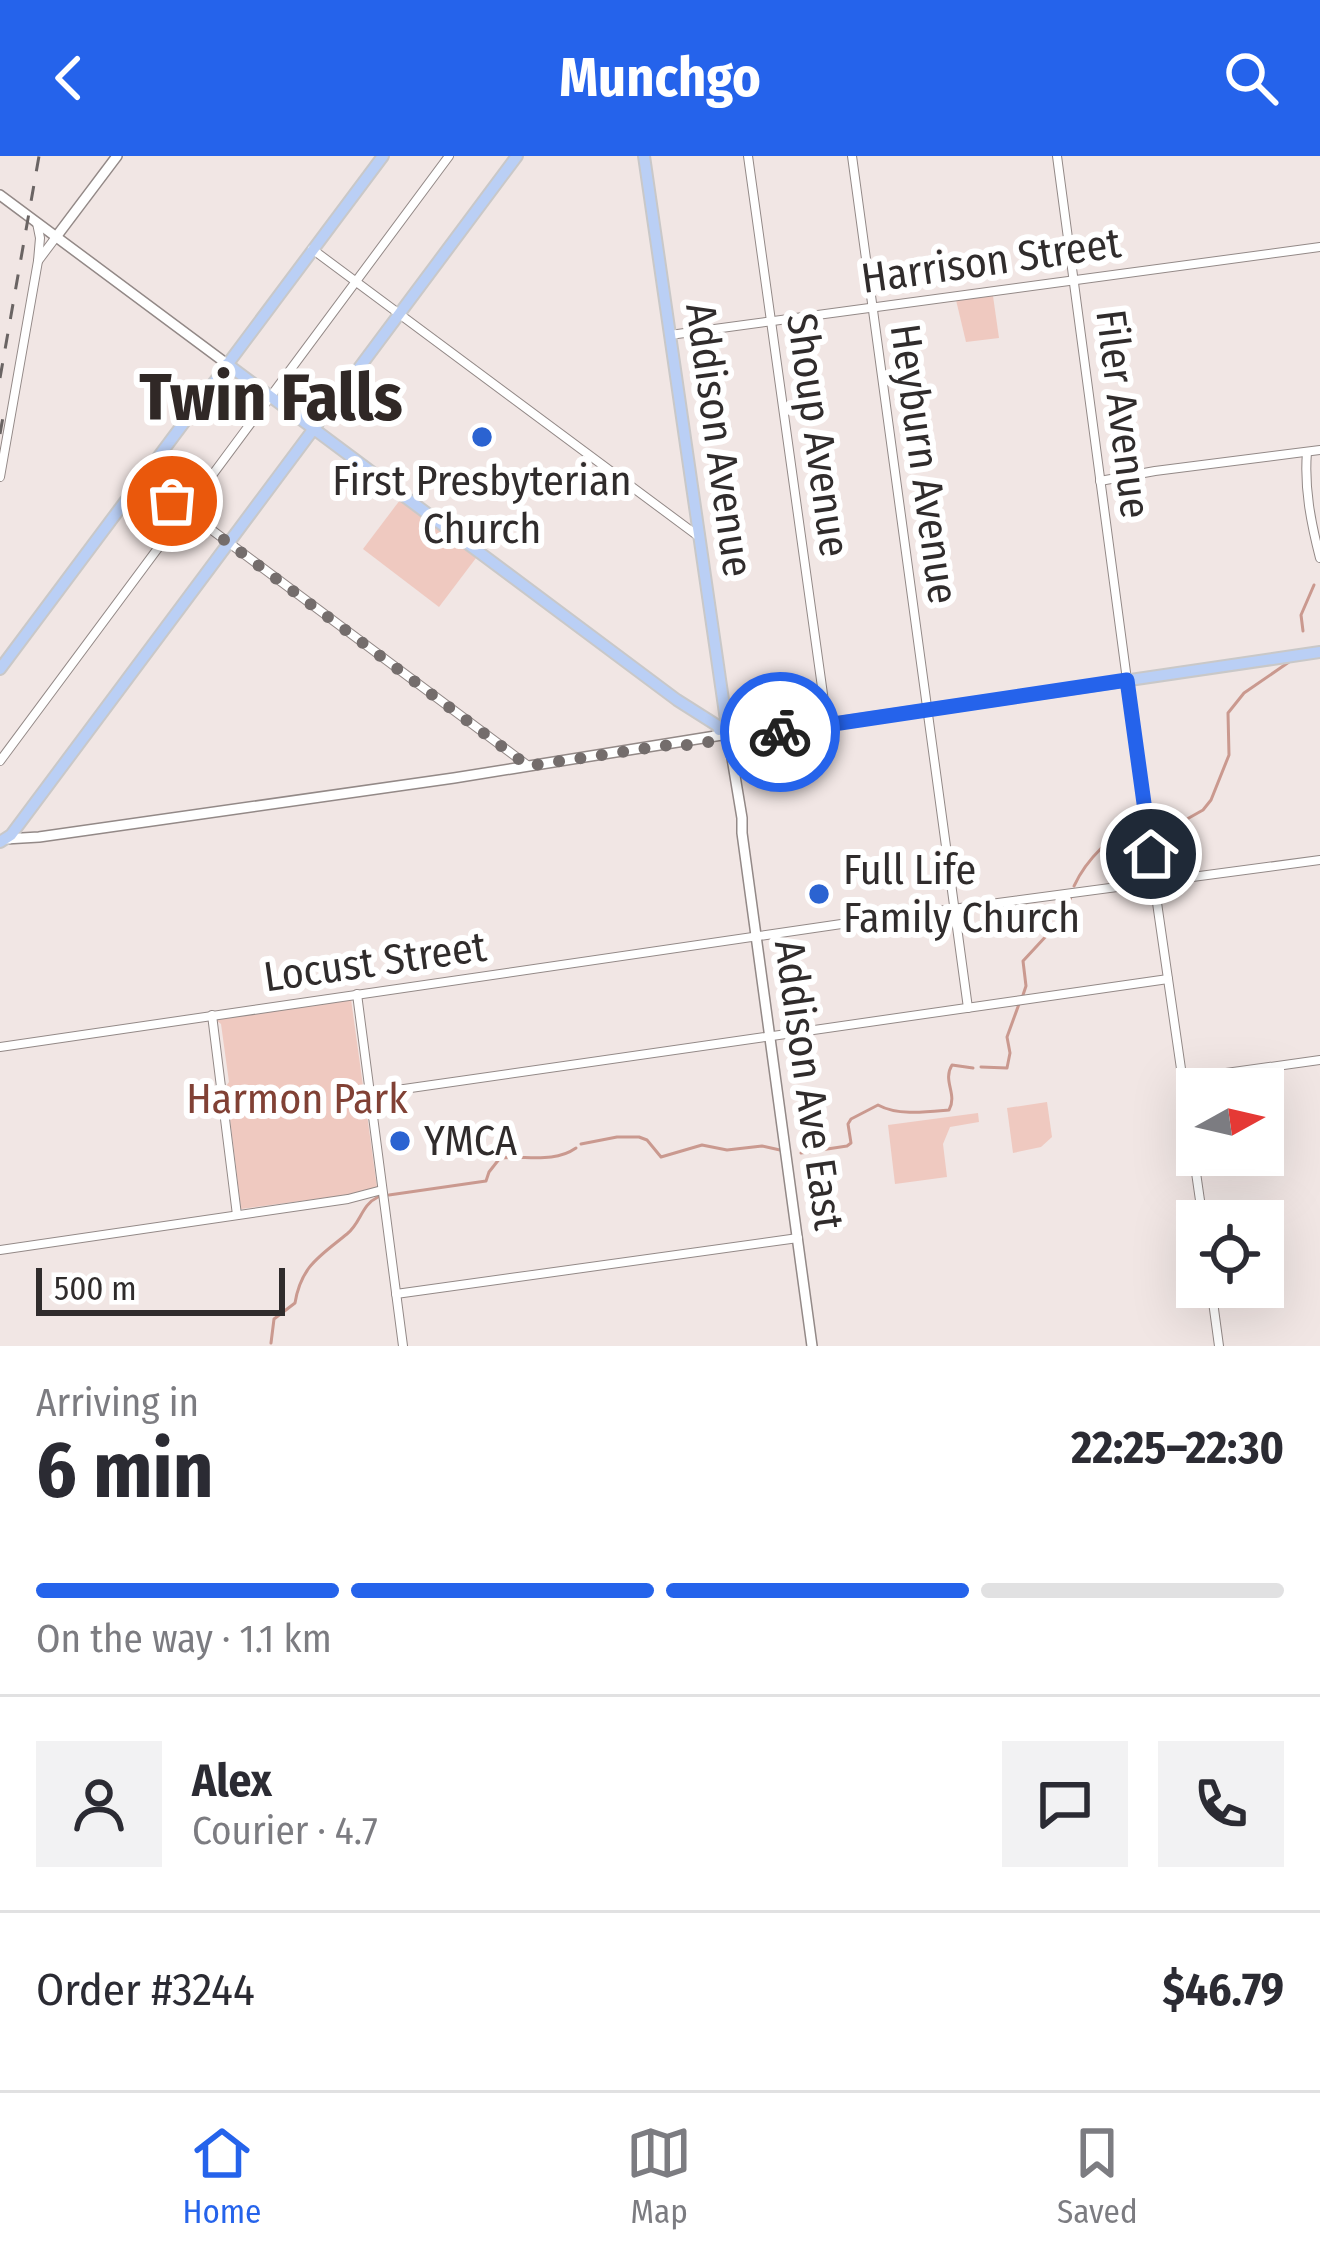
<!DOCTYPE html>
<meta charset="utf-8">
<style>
body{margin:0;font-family:"Fira Sans Condensed",sans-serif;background:#f2f2f3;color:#2b2b33;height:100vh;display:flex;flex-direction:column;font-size:45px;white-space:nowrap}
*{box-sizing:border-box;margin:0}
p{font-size:39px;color:#7c7c81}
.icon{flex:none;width:66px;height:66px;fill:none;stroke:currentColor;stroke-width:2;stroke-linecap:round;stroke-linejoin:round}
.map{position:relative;height:1190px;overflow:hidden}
.details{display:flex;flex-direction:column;background:#fff;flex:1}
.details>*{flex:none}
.needle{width:78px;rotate:82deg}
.tools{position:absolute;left:1176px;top:912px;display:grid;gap:24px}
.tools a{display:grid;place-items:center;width:108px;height:108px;border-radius:0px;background:#fff;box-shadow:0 12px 48px #0002;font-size:60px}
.scale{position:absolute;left:36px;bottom:30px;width:249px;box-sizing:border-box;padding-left:12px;border:6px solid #302c2c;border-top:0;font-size:33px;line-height:42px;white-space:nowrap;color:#302c2c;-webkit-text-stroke:9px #fff;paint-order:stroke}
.pin{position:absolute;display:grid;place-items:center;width:102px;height:102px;color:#fff;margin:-51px;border:6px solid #fff;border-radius:50%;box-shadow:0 3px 12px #0007}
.courier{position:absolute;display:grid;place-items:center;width:120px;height:120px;margin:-60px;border:9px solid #2563eb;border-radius:50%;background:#fff;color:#222;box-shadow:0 3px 15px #0007}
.head em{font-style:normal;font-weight:700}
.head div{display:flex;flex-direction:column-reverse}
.head{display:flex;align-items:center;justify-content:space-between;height:204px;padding:0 36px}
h1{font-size:78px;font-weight:700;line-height:90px}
.bar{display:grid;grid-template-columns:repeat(4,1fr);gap:18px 12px;align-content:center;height:144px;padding:0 36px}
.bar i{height:15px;border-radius:9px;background:#e1e1e2}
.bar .on{background:#2563eb}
.bar p{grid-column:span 4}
.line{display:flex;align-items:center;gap:30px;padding:0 36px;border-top:3px solid #e1e1e2}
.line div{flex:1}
.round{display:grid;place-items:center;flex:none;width:126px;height:126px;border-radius:0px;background:#f2f2f3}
header{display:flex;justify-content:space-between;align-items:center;height:156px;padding:0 36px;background:#2563eb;color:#fff;font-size:54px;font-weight:700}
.dock{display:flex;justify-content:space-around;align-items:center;height:168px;border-top:3px solid #e1e1e2;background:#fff;font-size:33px;color:#7c7c81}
.dock a{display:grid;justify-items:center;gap:6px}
.dock .on{color:#2563eb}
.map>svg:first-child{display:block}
</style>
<header><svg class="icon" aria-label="back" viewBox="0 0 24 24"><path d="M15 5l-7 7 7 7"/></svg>Munchgo<svg class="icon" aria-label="search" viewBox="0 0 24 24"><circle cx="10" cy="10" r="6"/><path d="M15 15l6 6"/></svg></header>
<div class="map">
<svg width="1320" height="1190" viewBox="0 0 1320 1190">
<rect width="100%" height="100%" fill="#f1e6e4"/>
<g fill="#efc9c0">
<polygon points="993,140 999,182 966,186 956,144"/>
<polygon points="400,344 476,402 439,451 363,393"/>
<polygon points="351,843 377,1031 353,1038 241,1053 226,930 229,926 221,868 216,864"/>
<polygon points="1047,946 1052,981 1041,991 1013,997 1007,952"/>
<polygon points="978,957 979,966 950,971 943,988 947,1021 895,1028 888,969"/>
</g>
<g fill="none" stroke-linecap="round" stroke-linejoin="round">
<g stroke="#ca998f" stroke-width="3">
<polyline points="1303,475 1301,459 1314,429"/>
<polyline points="1154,669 1180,667 1203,654 1211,644 1229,599 1228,557 1244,537 1289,506"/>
<path d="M1074,730C1085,706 1115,672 1141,668"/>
<polyline points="1023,839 1026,830 1023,805 1061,764 1071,741"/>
<polyline points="981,911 1007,912 1010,897 1007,881 1019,848"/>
<polyline points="581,988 617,981 639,981 647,984 661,1001 702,989 727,994 762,990 780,994"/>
<path d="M801,997L847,990L851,987L848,968L851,963L878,949C898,960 927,956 949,954C958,938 942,925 952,909L973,912"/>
<path d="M389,1039L486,1025L489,1016L500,1002C525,999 553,1008 576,992"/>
<path d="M271,1187L274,1163L295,1147C301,1110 320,1100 347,1078C361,1067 361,1049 378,1041"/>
</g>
<defs>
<g id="tertiary">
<polyline points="748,0 827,567"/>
<polyline points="852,0 968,852"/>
<polyline points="1057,0 1154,726 1203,1065"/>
<polyline points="37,67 40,82 38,105"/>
<polyline points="312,93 698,380"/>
<polyline points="670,179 1320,91"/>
<path d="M1307,296C1304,332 1311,367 1320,402"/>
<polyline points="0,321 38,105 56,81"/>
<polyline points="142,322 527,609"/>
<polyline points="1100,325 1155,315 1320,294"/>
<polyline points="0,605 449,0"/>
<polyline points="357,838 403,1190"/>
<polyline points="212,859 237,1059"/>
<polyline points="0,891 855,766 1320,704"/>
<polyline points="1183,923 1320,904"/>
<polyline points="369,938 1168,823"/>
<polyline points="0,1094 348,1043 382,1034"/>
<polyline points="1211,1131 1219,1190"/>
<polyline points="396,1138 798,1082"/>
</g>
<g id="secondary">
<polyline points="0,39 227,208"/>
<polyline points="56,81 117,0"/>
<polyline points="5,683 39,681 454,622 728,578 742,662 742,677 812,1190"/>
</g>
<g id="primary">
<polyline points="644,0 728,578"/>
<polyline points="227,208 677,544 718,570 719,574"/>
<polyline points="0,513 383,0"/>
<polyline points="729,583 1320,496"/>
<polyline points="0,686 11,679 517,0"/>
</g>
</defs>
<use href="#tertiary" stroke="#938987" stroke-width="10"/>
<use href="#secondary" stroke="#938987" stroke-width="12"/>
<use href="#primary" stroke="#c9c8c8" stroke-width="14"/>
<use href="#tertiary" stroke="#fff" stroke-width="8"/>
<use href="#secondary" stroke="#fff" stroke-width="9"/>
<use href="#primary" stroke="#bacff5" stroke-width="10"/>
<g stroke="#6a6463" stroke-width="3" stroke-dasharray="15 15" stroke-linecap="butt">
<polyline points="0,222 39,0"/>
<polyline points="0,278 3,261"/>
</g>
</g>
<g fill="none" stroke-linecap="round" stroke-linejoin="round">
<polyline stroke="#746d6c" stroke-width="12" stroke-dasharray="0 21.6" points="172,345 528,610 682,587 686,589 780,576"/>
<polyline stroke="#2563eb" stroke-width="15" points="780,576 1127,524 1151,698"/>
</g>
<g fill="#2b63d1" stroke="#fff" stroke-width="4.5">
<circle cx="482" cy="281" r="12"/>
<circle cx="819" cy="738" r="12"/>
<circle cx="400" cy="985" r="12"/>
</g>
<g text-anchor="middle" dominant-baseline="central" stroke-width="12" stroke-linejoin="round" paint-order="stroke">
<g font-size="42" fill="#302c2c" stroke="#fff">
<text transform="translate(991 105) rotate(-8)">Harrison Street</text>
<text transform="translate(1123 258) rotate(83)">Filer Avenue</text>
<text transform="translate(818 279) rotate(82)">Shoup Avenue</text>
<text transform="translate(719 284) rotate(82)">Addison Avenue</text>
<text transform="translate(924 308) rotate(82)">Heyburn Avenue</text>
<text transform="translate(375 806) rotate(-8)">Locust Street</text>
<text transform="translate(809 929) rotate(82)">Addison Ave East</text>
</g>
<g font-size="42" fill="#302c2c" stroke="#fff" text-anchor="start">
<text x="482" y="325" text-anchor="middle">First Presbyterian<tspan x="482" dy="48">Church</tspan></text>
<text x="843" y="714">Full Life<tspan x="843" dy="48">Family Church</tspan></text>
<text x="424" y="985">YMCA</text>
</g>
<g font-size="42" fill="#814135" stroke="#fff">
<text x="297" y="943">Harmon Park</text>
</g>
<g font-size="66" font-weight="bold" fill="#302826" stroke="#fff">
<text x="271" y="241">Twin Falls</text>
</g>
</g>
</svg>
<div class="tools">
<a><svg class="needle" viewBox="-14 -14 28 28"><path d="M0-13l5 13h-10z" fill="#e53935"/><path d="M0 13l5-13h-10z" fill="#7c7c81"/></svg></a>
<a><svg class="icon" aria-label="locate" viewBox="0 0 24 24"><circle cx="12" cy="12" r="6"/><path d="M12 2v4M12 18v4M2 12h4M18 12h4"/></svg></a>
</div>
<div class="scale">500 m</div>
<div class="pin" style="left:172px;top:345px;background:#ea580c"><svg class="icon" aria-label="bag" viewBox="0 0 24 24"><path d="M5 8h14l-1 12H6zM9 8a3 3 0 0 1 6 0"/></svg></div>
<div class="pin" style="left:1151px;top:698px;background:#1f2937"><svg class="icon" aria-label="home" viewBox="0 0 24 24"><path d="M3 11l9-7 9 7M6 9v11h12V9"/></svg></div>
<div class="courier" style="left:780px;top:576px"><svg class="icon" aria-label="bike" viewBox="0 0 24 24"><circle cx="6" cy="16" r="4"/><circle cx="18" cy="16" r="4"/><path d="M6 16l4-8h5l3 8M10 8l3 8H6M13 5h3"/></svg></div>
</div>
<section class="details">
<div class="head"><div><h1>6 min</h1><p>Arriving in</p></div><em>22:25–22:30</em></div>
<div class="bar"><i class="on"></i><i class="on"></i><i class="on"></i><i></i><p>On the way · 1.1 km</p></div>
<div class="line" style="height:216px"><a class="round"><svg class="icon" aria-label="person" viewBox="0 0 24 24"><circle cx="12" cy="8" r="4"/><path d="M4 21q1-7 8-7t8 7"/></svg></a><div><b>Alex</b><p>Courier · 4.7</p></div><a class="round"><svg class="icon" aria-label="chat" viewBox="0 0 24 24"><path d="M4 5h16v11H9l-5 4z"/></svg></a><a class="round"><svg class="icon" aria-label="phone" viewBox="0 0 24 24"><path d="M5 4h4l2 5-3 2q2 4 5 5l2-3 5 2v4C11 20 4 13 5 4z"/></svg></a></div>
<div class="line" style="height:156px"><div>Order #3244</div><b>$46.79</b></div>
</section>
<nav class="dock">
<a class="on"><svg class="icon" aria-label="home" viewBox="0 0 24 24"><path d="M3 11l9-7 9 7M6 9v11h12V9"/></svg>Home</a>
<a><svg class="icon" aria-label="map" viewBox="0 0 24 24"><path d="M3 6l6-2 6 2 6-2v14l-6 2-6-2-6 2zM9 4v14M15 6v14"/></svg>Map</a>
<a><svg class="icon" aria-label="saved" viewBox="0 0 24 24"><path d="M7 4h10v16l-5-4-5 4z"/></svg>Saved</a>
</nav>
